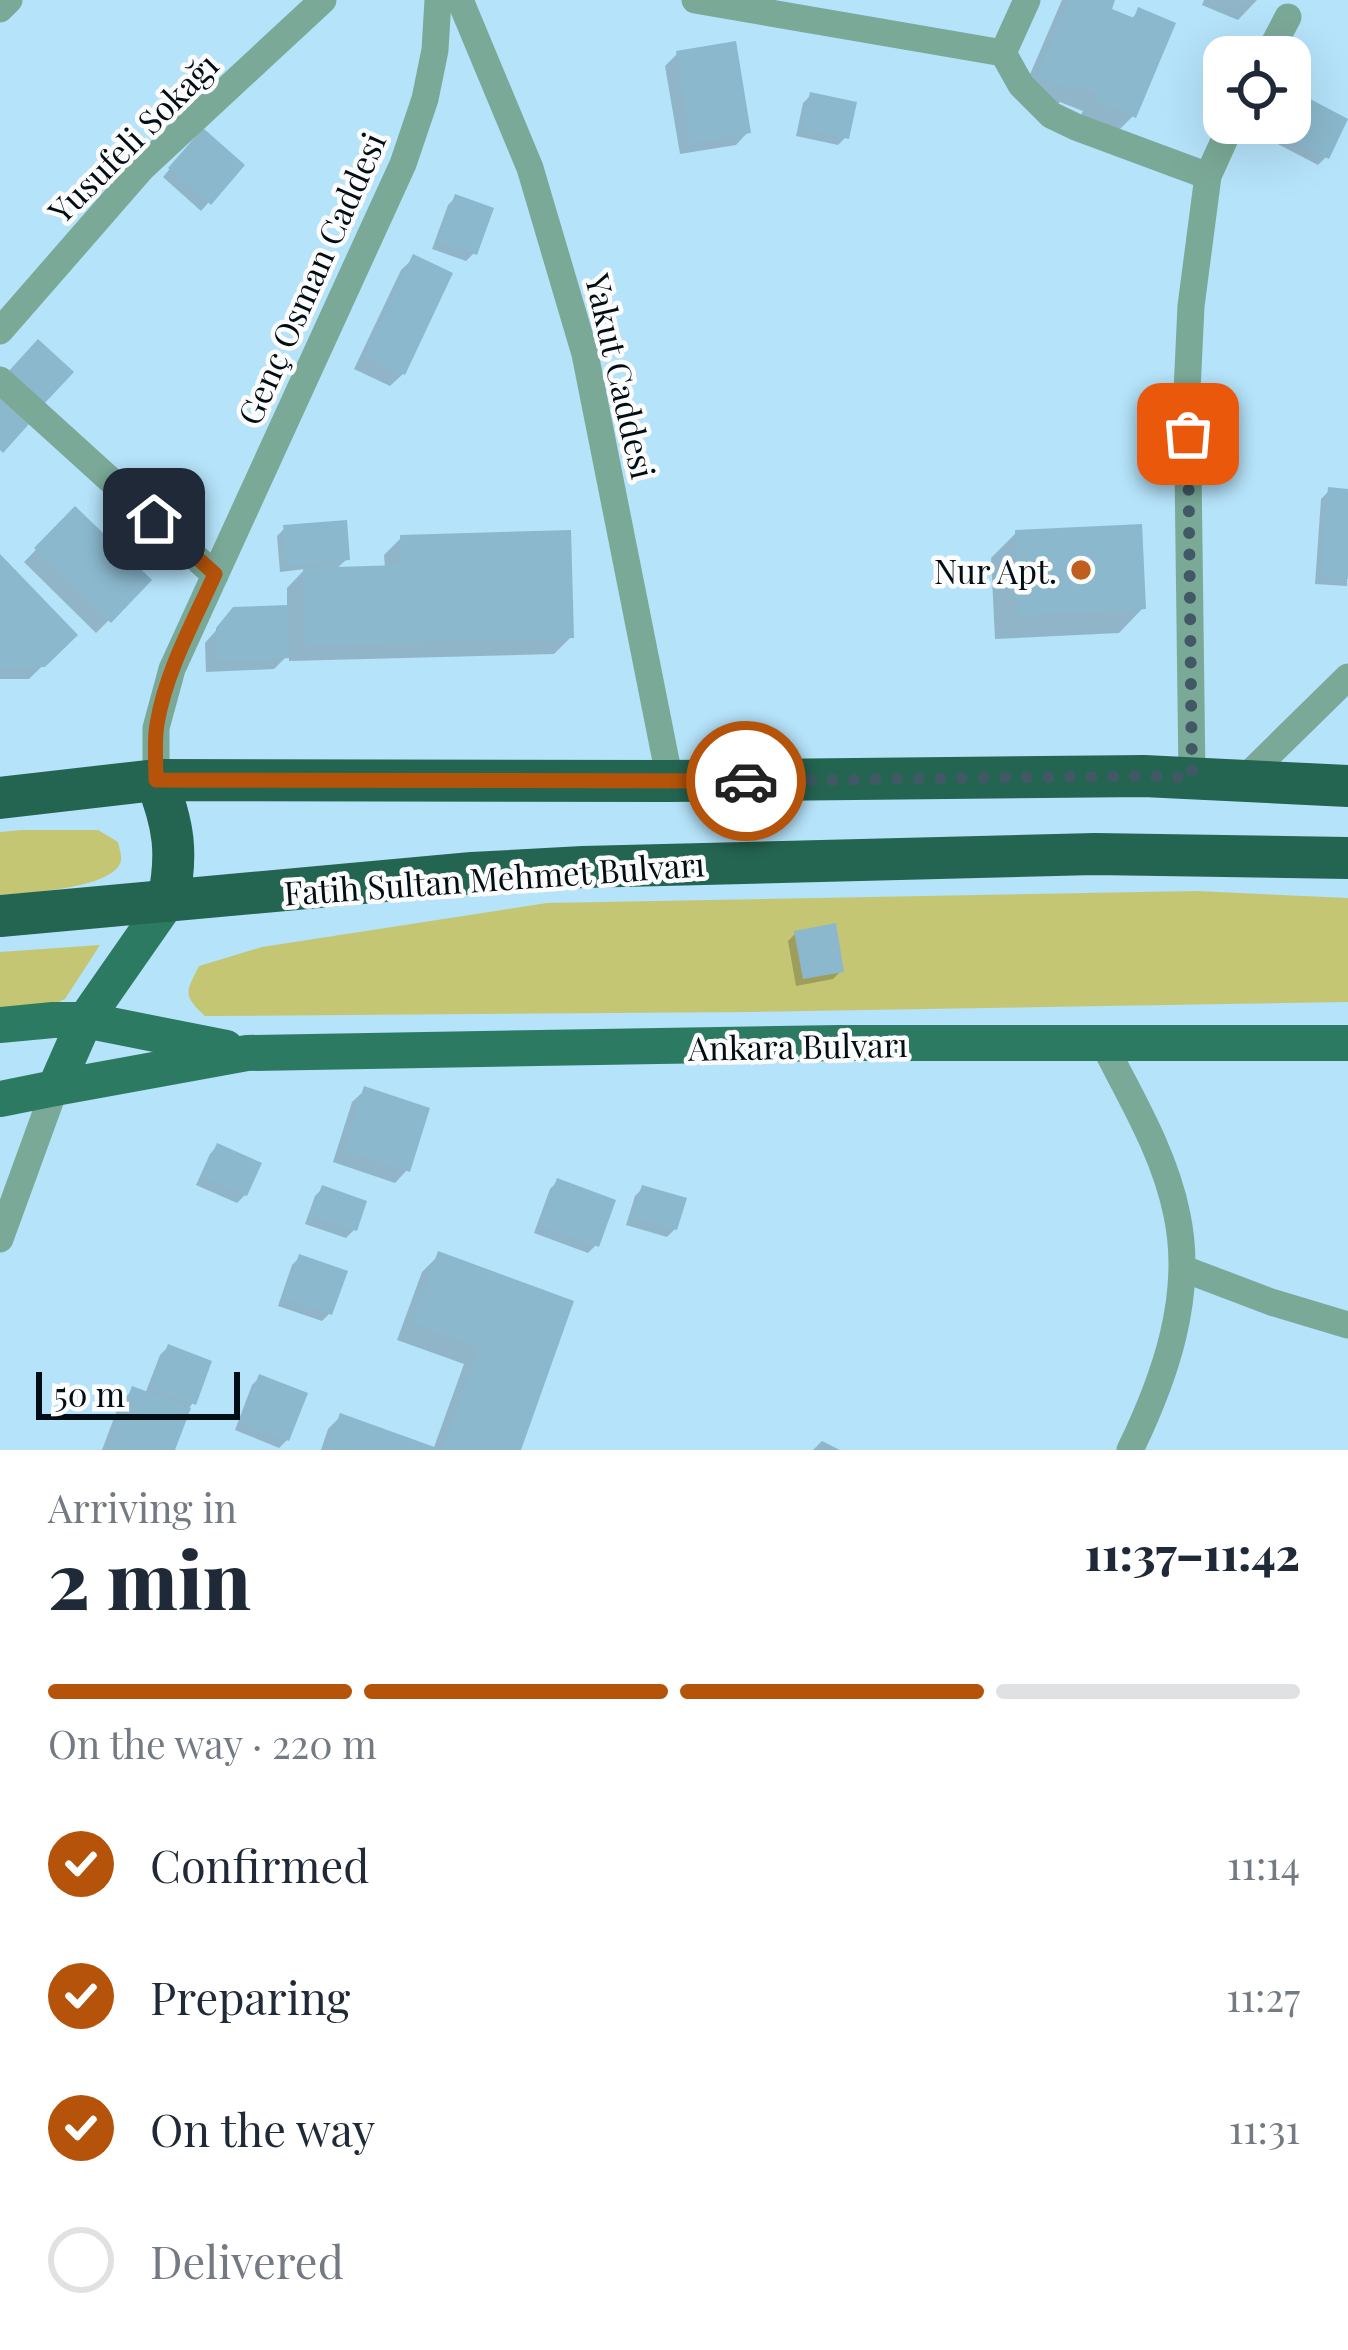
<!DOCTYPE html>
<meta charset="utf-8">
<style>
body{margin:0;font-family:"Playfair Display",serif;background:#f2f2f3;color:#1f2937;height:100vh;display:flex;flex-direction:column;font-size:45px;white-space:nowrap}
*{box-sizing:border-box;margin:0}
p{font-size:39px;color:#747a83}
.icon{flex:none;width:66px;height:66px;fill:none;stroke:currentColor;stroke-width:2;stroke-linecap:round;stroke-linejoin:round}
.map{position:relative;height:1450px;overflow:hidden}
.sheet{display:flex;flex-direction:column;background:#fff;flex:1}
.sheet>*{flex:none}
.buttons{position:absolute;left:1203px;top:36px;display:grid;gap:24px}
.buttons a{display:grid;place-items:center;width:108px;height:108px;border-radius:24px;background:#fff;box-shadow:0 12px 48px #0002;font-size:60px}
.scale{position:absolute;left:36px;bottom:30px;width:204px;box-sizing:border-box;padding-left:12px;border:6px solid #010e15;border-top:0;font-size:33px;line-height:42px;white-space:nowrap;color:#010e15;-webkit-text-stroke:9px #fcfcfc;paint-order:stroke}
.pin{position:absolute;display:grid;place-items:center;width:102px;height:102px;color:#fff;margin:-51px;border-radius:24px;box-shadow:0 6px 18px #0006}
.courier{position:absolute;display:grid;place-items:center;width:120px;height:120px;margin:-60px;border:9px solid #b45309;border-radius:50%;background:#fff;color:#222;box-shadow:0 3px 15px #0007}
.overview em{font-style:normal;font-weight:800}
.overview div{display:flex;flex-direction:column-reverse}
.overview{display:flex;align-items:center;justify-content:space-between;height:204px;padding:0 48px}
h1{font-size:78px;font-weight:800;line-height:90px}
.bar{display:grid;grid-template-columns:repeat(4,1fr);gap:18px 12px;align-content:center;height:144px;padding:0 48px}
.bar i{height:15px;border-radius:9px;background:#e0e1e3}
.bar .active{background:#b45309}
.bar p{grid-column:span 4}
ol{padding:0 48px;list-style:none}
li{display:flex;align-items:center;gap:36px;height:132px}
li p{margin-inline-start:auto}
li .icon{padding:12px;border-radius:50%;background:#b45309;color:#fff;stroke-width:4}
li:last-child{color:#747a83}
li i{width:66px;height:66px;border:6px solid #e0e1e3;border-radius:50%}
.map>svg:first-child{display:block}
</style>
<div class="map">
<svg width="1348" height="1450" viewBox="0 0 1348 1450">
<rect width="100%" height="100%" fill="#b5e3fa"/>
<g fill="#c5c673">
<path d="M22,830H98L118,842C119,847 122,855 121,861C114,889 24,893 0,895V832Z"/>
<path d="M1196,891L1348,898V1002L752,1012L205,1016C182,995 186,992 199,966L262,947L547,903Z"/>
<polygon points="100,945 65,999 56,1003 0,1012 0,952"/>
</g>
<g fill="#0003">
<polygon points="1062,0 1112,0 1108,11 1130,20 1139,11 1133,116 1116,133 1080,117 1083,111 1060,102 1055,107 1022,93"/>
<polygon points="1204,0 1257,0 1238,20 1202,5"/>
<polygon points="678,53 748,132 736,145 680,154 665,66"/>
<polygon points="811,95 846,137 838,145 796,136 803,103"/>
<polygon points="1297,96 1326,157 1318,165 1270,140 1279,123 1290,123 1290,103"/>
<polygon points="195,139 241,165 201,211 163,177"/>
<polygon points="456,197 474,253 466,261 432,249 448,205"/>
<polygon points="414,258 403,374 390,386 354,369 401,270"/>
<polygon points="1329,491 1348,492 1347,586 1315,584 1321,499"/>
<polygon points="75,510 148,581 96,633 24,562"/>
<polygon points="285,528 347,559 335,570 385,569 384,555 401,538 571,637 554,654 289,661 289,654 274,669 206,672 205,643 234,610 287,608 287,588 305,569 280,572 277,536"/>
<polygon points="1016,533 1143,608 1119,633 995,639 991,558"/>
<polygon points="0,558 74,635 29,679 0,679"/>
<polygon points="796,933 841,971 833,979 796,986 788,941"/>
<polygon points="365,1090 407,1170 395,1183 333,1162 352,1102"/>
<polygon points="217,1146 245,1195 237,1203 196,1185 210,1154"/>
<polygon points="558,1181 596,1245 588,1253 534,1233 550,1189"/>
<polygon points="323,1188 354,1230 346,1238 305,1224 315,1196"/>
<polygon points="643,1188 675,1229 667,1237 626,1225 635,1196"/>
<polygon points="439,1255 571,1303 518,1450 433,1450 464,1364 397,1340 422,1272"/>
<polygon points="300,1257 330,1313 322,1321 278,1306 292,1265"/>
<polygon points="168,1347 193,1403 188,1409 172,1450 102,1450 120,1402 133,1390 145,1394 160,1355"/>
<polygon points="260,1377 287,1440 279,1448 235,1430 252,1385"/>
<polygon points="341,1416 433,1450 321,1450 328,1429"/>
<polygon points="822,1441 840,1450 813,1450"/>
</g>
<g fill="#8bb8cd">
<polygon points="1069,0 1115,0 1112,9 1134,18 1138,7 1176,23 1136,118 1095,100 1098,94 1077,85 1075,91 1037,76"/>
<polygon points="736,41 751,133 691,143 676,51"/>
<polygon points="810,92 857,102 849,139 802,128"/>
<polygon points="1297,92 1348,119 1329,159 1276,132 1281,123 1290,123 1290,105"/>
<polygon points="203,128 245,165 211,205 168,168"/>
<polygon points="455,194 494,208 477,255 438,241"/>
<polygon points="413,254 453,273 405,375 365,356"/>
<polygon points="38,339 74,372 43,405 8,372"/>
<polygon points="0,396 29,424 3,453 0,450"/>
<polygon points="1328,487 1348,489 1348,579 1321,577"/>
<polygon points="75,506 152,580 111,623 34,548"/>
<polygon points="347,520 350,560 287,565 283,525"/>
<polygon points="1142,524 1146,609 1019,615 1015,530"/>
<polygon points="571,530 574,638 305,645 303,568 401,565 400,535"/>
<polygon points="0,554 78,635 45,667 0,668"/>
<polygon points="287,605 290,658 217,661 216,628 233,607"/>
<polygon points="836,923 844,972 803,979 794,931"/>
<polygon points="364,1086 430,1108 410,1172 344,1150"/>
<polygon points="217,1143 262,1163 247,1196 202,1177"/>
<polygon points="557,1178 616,1200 599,1247 540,1225"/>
<polygon points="322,1185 367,1201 357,1231 311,1216"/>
<polygon points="642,1185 687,1198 677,1230 632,1217"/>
<polygon points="438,1251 574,1301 521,1450 442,1450 479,1347 412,1323"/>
<polygon points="299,1254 348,1271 332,1315 284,1298"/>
<polygon points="168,1344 212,1361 196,1405 151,1388"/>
<polygon points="259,1374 308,1393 289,1441 241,1422"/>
<polygon points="132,1386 191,1408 175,1450 108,1450"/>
<polygon points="340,1413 440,1449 440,1450 327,1450"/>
</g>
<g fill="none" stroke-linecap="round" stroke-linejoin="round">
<g stroke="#7ba998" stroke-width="27">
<polyline points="460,0 530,168 585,354 670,781"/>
<polyline points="695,0 1003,53"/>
<polyline points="0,9 9,0"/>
<polyline points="1003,53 1021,85 1051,115 1076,127 1208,176"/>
<polyline points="1003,53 1027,0"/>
<polyline points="1267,57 1288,17"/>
<polyline points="0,331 143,167 323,0"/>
<polyline points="0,380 215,575"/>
<polyline points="1192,778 1187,391 1191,306 1208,176 1232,123"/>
<polyline points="156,780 156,728 172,669 403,164 425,99 435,50 438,0"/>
<polyline points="1242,781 1348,677"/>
<path d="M1103,1043C1131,1098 1165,1154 1177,1215C1194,1296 1165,1378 1130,1450"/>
<polyline points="0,1239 55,1088"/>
<polyline points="1184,1269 1271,1302 1348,1325"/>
</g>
<g stroke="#2d7a62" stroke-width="36">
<polyline points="0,1025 53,1020 85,1020 226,1048"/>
<polyline points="55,1088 247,1053 840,1043 1348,1043"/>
<polyline points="0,1099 55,1088 85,1020 168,901"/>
</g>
<g stroke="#246551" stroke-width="42">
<path d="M156,780C174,825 178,854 168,901"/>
<polyline points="0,798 156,780 670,781 1144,776 1348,786"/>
<polyline points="0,916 472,873 583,867 1095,854 1348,858"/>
</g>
</g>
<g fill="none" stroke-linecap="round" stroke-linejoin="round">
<polyline stroke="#405965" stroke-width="12" stroke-dasharray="0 21.6" points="746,781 1144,776 1192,778 1188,434"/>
<path stroke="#b45309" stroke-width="15" d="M154,519L215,574C193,623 166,671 157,724C154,742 156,762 156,780L746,781"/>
</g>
<circle fill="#bf5e1e" stroke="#fcfcfc" stroke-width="4.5" cx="1081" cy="570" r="12"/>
<g text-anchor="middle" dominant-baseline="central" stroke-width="9" stroke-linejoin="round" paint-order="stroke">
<g font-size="33" fill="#010e15" stroke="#fcfcfc">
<text transform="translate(132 137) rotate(-45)">Yusufeli Sokağı</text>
<text transform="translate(310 278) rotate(-66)">Genç Osman Caddesi</text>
<text transform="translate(622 376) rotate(77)">Yakut Caddesi</text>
<text transform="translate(494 877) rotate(-4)">Fatih Sultan Mehmet Bulvarı</text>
<text transform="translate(798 1045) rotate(-1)">Ankara Bulvarı</text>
</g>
<g font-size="33" fill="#010e15" stroke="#fcfcfc" text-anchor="end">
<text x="1057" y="570">Nur Apt.</text>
</g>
</g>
</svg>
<div class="buttons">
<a><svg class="icon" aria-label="locate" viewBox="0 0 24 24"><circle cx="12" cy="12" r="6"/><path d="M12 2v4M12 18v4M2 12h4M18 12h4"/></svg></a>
</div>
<div class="scale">50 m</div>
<div class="pin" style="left:1188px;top:434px;background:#ea580c"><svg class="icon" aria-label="bag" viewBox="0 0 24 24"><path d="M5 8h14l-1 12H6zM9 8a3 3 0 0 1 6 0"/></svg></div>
<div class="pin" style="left:154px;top:519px;background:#1f2937"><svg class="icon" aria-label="home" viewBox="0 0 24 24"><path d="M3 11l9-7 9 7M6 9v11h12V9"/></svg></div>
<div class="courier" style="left:746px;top:781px"><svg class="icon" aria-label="car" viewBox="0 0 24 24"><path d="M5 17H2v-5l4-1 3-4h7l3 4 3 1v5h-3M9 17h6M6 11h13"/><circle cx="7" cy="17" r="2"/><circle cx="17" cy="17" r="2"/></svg></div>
</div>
<section class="sheet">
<div class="overview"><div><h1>2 min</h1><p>Arriving in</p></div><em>11:37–11:42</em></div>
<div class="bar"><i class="active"></i><i class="active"></i><i class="active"></i><i></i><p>On the way · 220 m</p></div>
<ol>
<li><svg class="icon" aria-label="check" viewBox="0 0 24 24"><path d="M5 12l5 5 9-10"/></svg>Confirmed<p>11:14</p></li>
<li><svg class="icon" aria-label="check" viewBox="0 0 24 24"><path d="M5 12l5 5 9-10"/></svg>Preparing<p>11:27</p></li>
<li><svg class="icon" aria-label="check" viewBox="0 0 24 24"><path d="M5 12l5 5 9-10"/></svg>On the way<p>11:31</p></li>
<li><i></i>Delivered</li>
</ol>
</section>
